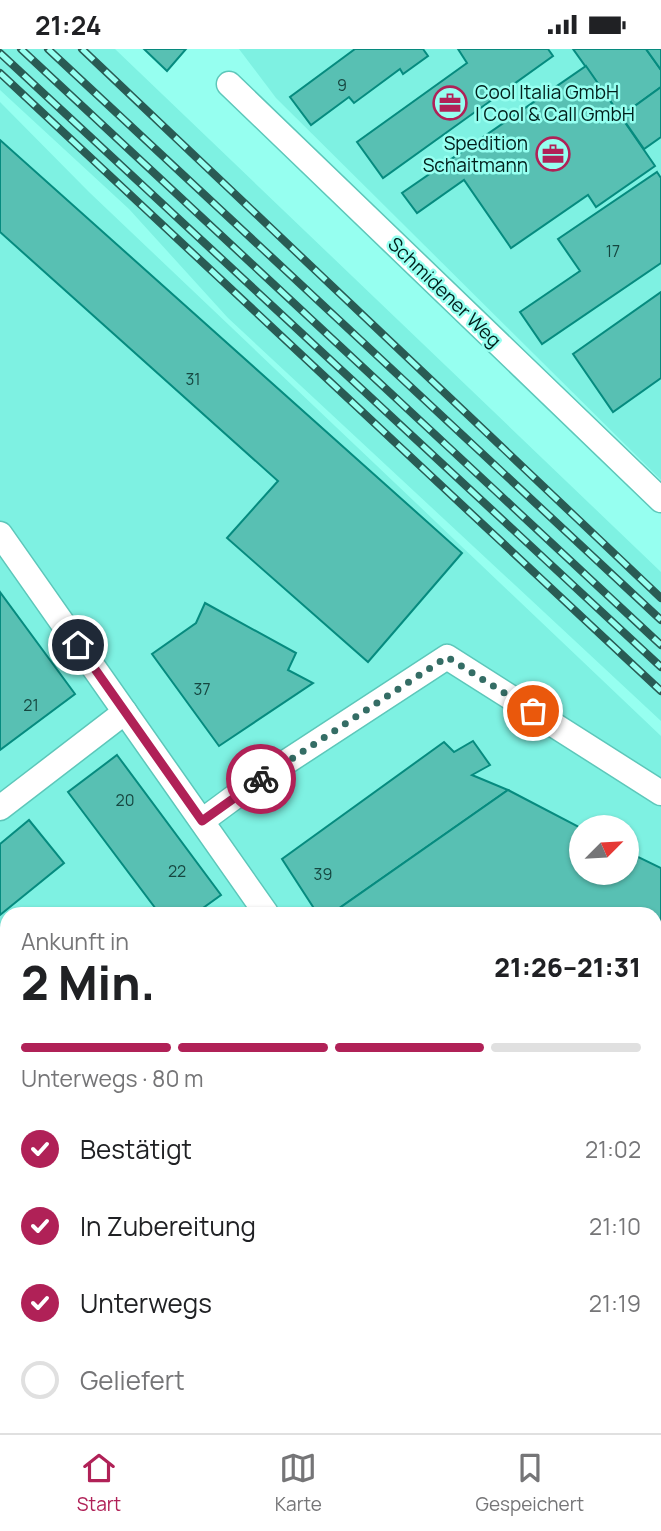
<!DOCTYPE html>
<html lang="de">
<meta charset="utf-8">
<style>
body{margin:0;font-family:Manrope,sans-serif;background:#f2f2f2;color:#202124;height:100vh;display:flex;flex-direction:column;font-size:26px;white-space:nowrap}
*{box-sizing:border-box;margin:0}
p{font-size:23px;color:#757577}
.icon{flex:none;width:38px;height:38px;fill:none;stroke:currentColor;stroke-width:2;stroke-linecap:round;stroke-linejoin:round}
.map{position:relative;flex:1;overflow:hidden}
.side{position:absolute;left:0px;top:858px;width:662px;height:527px;display:flex;flex-direction:column;background:#fff;border-radius:21px 21px 0 0;box-shadow:0 2px 5px #0004}
.side>*{flex:none}
.needle{width:46px;rotate:66deg}
.buttons{position:absolute;left:569px;top:766px;display:grid;gap:14px}
.buttons a{display:grid;place-items:center;width:70px;height:70px;border-radius:50%;background:#fff;box-shadow:0 2px 5px #0004;font-size:35px}
.pin{position:absolute;display:grid;place-items:center;width:60px;height:60px;color:#fff;margin:-30px;border:4px solid #fff;border-radius:50%;box-shadow:0 2px 7px #0007}
.courier{position:absolute;display:grid;place-items:center;width:70px;height:70px;margin:-35px;border:5px solid #b02157;border-radius:50%;background:#fff;color:#222;box-shadow:0 2px 9px #0007}
.overview em{font-style:normal;font-weight:800}
.overview div{display:flex;flex-direction:column-reverse}
.overview{display:flex;align-items:center;justify-content:space-between;height:119px;padding:0 21px}
h1{font-size:46px;font-weight:800;line-height:52px}
.bar{display:grid;grid-template-columns:repeat(4,1fr);gap:10px 7px;align-content:center;height:84px;padding:0 21px}
.bar i{height:9px;border-radius:5px;background:#e0e0e0}
.bar .current{background:#b02157}
.bar p{grid-column:span 4}
ol{padding:0 21px;list-style:none}
li{display:flex;align-items:center;gap:21px;height:77px}
li p{margin-inline-start:auto}
li .icon{padding:7px;border-radius:50%;background:#b02157;color:#fff;stroke-width:4}
li:last-child{color:#757577}
li i{width:38px;height:38px;border:4px solid #e0e0e0;border-radius:50%}
.status{display:flex;justify-content:space-between;align-items:center;height:49px;padding:0 35px;background:#fff;direction:ltr}
.status svg{height:19px;fill:currentColor}
.tab-bar{display:flex;justify-content:space-around;align-items:center;height:98px;border-top:2px solid #e0e0e0;background:#fff;font-size:19px;color:#757577}
.tab-bar a{display:grid;justify-items:center;gap:4px}
.tab-bar .current{color:#b02157}
.map>svg:first-child{display:block}
</style>
<div class="status"><b>21:24</b><svg viewBox="0 0 49 12"><path d="M0 12V9h3v3zM5 12V6h3v6zM10 12V3h3v9zM15 12V0h3v12zM26 1h20v11H26zM47 4h2v5h-2z"/></svg></div>
<div class="map">
<svg width="661" height="1384" viewBox="0 0 661 1384">
<rect width="100%" height="100%" fill="#96fff0"/>
<g fill="#7ef1e2" fill-rule="evenodd">
<polygon points="0,0 115,0 661,523 661,672 228,269 129,160 0,41"/>
<polygon points="239,0 661,0 661,431 276,49"/>
<path d="M0,53L89,143L661,687V1384H0ZM581,779H626V824H581ZM7,864H654V1377H7Z"/>
</g>
<g fill="#58c0b3" stroke="#068b7f" stroke-width="2">
<polygon points="144,0 186,0 167,22"/>
<polygon points="355,0 423,0 428,7 403,25 400,20 354,54 349,48 311,76 290,48"/>
<polygon points="458,0 548,0 553,7 383,129 357,93 467,14"/>
<polygon points="573,0 646,0 661,21 661,38 621,67"/>
<polygon points="646,0 661,0 661,21"/>
<polygon points="586,17 655,117 596,158 588,146 511,199 464,131 417,164 402,144"/>
<polygon points="661,38 661,88 644,100 621,67"/>
<polygon points="0,91 462,504 368,613 227,489 278,432 0,183"/>
<polygon points="657,123 661,129 661,214 542,295 520,263 580,222 558,190"/>
<polygon points="661,243 661,329 613,363 573,305"/>
<polygon points="0,543 75,645 0,701"/>
<polygon points="205,554 296,604 288,621 313,634 219,697 152,605 196,574"/>
<polygon points="473,692 490,716 472,726 508,741 341,858 346,864 317,864 282,810 444,693 454,703"/>
<polygon points="117,706 221,846 196,864 159,864 68,743"/>
<polygon points="508,741 581,779 581,824 626,824 626,802 661,819 661,1196 654,1187 654,864 346,864 341,858"/>
<polygon points="29,771 64,814 0,866 0,795"/>
<polygon points="7,893 7,950 0,940 0,898"/>
<polygon points="7,1211 7,1370 0,1375 0,1216"/>
<polygon points="654,1366 661,1374 661,1384 612,1384 620,1377 654,1377"/>
<polygon points="146,1377 287,1377 294,1384 138,1384"/>
<polygon points="347,1377 457,1377 463,1384 353,1384"/>
</g>
<g fill="none" stroke-linecap="round" stroke-linejoin="round">
<defs>
<g id="minor">
<polyline points="229,35 661,451"/>
<polyline points="0,485 266,864"/>
<polyline points="0,759 125,663"/>
<polyline points="202,772 248,738 447,608 661,744"/>
<polyline points="4,1082 7,1080"/>
<polyline points="654,1335 661,1342"/>
<polyline points="42,1384 50,1377"/>
</g>
</defs>
<use href="#minor" stroke="#5dc7ba" stroke-width="27"/>
<use href="#minor" stroke="#fff" stroke-width="24"/>
<defs>
<g id="rail">
<polyline points="21,0 661,596"/>
<polyline points="48,0 661,571"/>
<polyline points="82,0 661,549"/>
<polyline points="0,4 661,618"/>
<polyline points="0,24 661,642"/>
</g>
</defs>
<use href="#rail" stroke="#295b54" stroke-width="8"/>
<use href="#rail" stroke="#96fff0" stroke-width="5" stroke-dasharray="16" stroke-linecap="butt"/>
</g>
<g fill="none" stroke-linecap="round" stroke-linejoin="round">
<polyline stroke="#346d65" stroke-width="7" stroke-dasharray="0 12.6" points="261,730 447,608 533,662"/>
<polyline stroke="#b02157" stroke-width="9" points="78,596 202,772 261,730"/>
</g>
<defs>
<symbol id="office-ring" viewBox="-11 -11 22 22"><circle r="9.5" fill="#96fff0" stroke="#b02157" stroke-width="1.5"/><path d="M-6-3h4V-5.5h4V-3h4V5H-6ZM-1-4.5V-3h2v-1.5ZM-6 0V1H6V0Z" fill="#b02157"/></symbol>
</defs>
<g fill-rule="evenodd">
<use href="#office-ring" x="431" y="35" width="38" height="38"/>
<use href="#office-ring" x="534" y="86" width="38" height="38"/>
</g>
<g text-anchor="middle" dominant-baseline="central" stroke-width="5" stroke-linejoin="round" paint-order="stroke">
<g font-size="16" fill="#164640">
<text x="342" y="36">9</text>
<text x="613" y="202">17</text>
<text x="193" y="330">31</text>
<text x="202" y="640">37</text>
<text x="31" y="656">21</text>
<text x="125" y="751">20</text>
<text x="177" y="822">22</text>
<text x="323" y="825">39</text>
</g>
<g font-size="19" fill="#001e1a" stroke="#96fff0" text-anchor="start">
<text x="475" y="43">Cool Italia GmbH<tspan x="475" dy="22">| Cool &amp; Call GmbH</tspan></text>
<text x="528" y="94" text-anchor="end">Spedition<tspan x="528" dy="22">Schaitmann</tspan></text>
</g>
<g font-size="19" fill="#001e1a" stroke="#96fff0">
<text transform="translate(445 243) rotate(44)">Schmidener Weg</text>
</g>
</g>
</svg>
<div class="buttons">
<a><svg class="needle" viewBox="-14 -14 28 28"><path d="M0-13l5 13h-10z" fill="#e53935"/><path d="M0 13l5-13h-10z" fill="#757577"/></svg></a>
</div>
<div class="pin" style="left:533px;top:662px;background:#ea580c"><svg class="icon" aria-label="bag" viewBox="0 0 24 24"><path d="M5 8h14l-1 12H6zM9 8a3 3 0 0 1 6 0"/></svg></div>
<div class="pin" style="left:78px;top:596px;background:#1f2937"><svg class="icon" aria-label="home" viewBox="0 0 24 24"><path d="M3 11l9-7 9 7M6 9v11h12V9"/></svg></div>
<div class="courier" style="left:261px;top:730px"><svg class="icon" aria-label="bike" viewBox="0 0 24 24"><circle cx="6" cy="16" r="4"/><circle cx="18" cy="16" r="4"/><path d="M6 16l4-8h5l3 8M10 8l3 8H6M13 5h3"/></svg></div>
<section class="side">
<div class="overview"><div><h1>2 Min.</h1><p>Ankunft in</p></div><em>21:26–21:31</em></div>
<div class="bar"><i class="current"></i><i class="current"></i><i class="current"></i><i></i><p>Unterwegs · 80 m</p></div>
<ol>
<li><svg class="icon" aria-label="check" viewBox="0 0 24 24"><path d="M5 12l5 5 9-10"/></svg>Bestätigt<p>21:02</p></li>
<li><svg class="icon" aria-label="check" viewBox="0 0 24 24"><path d="M5 12l5 5 9-10"/></svg>In Zubereitung<p>21:10</p></li>
<li><svg class="icon" aria-label="check" viewBox="0 0 24 24"><path d="M5 12l5 5 9-10"/></svg>Unterwegs<p>21:19</p></li>
<li><i></i>Geliefert</li>
</ol>
</section>
</div>
<nav class="tab-bar">
<a class="current"><svg class="icon" aria-label="home" viewBox="0 0 24 24"><path d="M3 11l9-7 9 7M6 9v11h12V9"/></svg>Start</a>
<a><svg class="icon" aria-label="map" viewBox="0 0 24 24"><path d="M3 6l6-2 6 2 6-2v14l-6 2-6-2-6 2zM9 4v14M15 6v14"/></svg>Karte</a>
<a><svg class="icon" aria-label="saved" viewBox="0 0 24 24"><path d="M7 4h10v16l-5-4-5 4z"/></svg>Gespeichert</a>
</nav>
